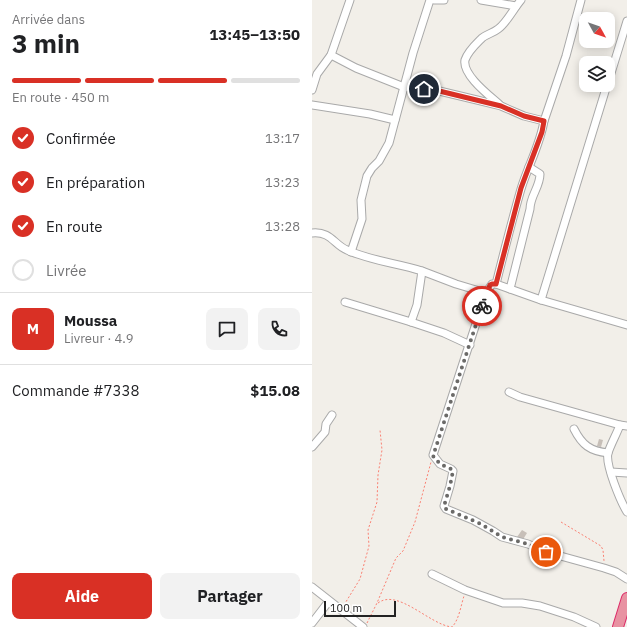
<!DOCTYPE html>
<html lang="fr">
<meta charset="utf-8">
<style>
body{margin:0;font-family:"IBM Plex Sans",sans-serif;background:#f2f2f2;color:#202124;height:100vh;display:flex;flex-direction:column;font-size:15px;white-space:nowrap}
*{box-sizing:border-box;margin:0}
p{font-size:13px;color:#757577}
.icon{flex:none;width:22px;height:22px;fill:none;stroke:currentColor;stroke-width:2;stroke-linecap:round;stroke-linejoin:round}
.map{position:relative;flex:1;overflow:hidden}
.side{display:flex;flex-direction:column;background:#fff;width:312px}
.side>*{flex:none}
.needle{width:26px;rotate:130deg}
.tools{position:absolute;left:267px;top:12px;display:grid;gap:8px}
.tools a{display:grid;place-items:center;width:36px;height:36px;border-radius:8px;background:#fff;box-shadow:0 2px 10px #0003;font-size:20px}
.scale{position:absolute;left:12px;bottom:10px;width:72px;box-sizing:border-box;padding-left:4px;border:2px solid #222;border-top:0;font-size:11px;line-height:14px;white-space:nowrap;color:#222;-webkit-text-stroke:3px #fff;paint-order:stroke}
.pin{position:absolute;display:grid;place-items:center;width:34px;height:34px;color:#fff;margin:-17px;border:2px solid #fff;border-radius:50%;box-shadow:0 1px 4px #0007}
.courier{position:absolute;display:grid;place-items:center;width:40px;height:40px;margin:-20px;border:3px solid #d93025;border-radius:50%;background:#fff;color:#222;box-shadow:0 1px 5px #0007}
.overview em{font-style:normal;font-weight:700}
.overview div{display:flex;flex-direction:column-reverse}
.overview{display:flex;align-items:center;justify-content:space-between;height:68px;padding:0 12px}
h1{font-size:26px;font-weight:700;line-height:30px}
.bar{display:grid;grid-template-columns:repeat(4,1fr);gap:6px 4px;align-content:center;height:48px;padding:0 12px}
.bar i{height:5px;border-radius:3px;background:#e0e0e0}
.bar .on{background:#d93025}
.bar p{grid-column:span 4}
.line{display:flex;align-items:center;gap:10px;padding:0 12px;border-top:1px solid #e0e0e0}
.line div{flex:1}
.round{display:grid;place-items:center;flex:none;width:42px;height:42px;border-radius:8px;background:#f2f2f2}
ol{padding:0 12px;list-style:none}
li{display:flex;align-items:center;gap:12px;height:44px}
li p{margin-inline-start:auto}
li .icon{padding:4px;border-radius:50%;background:#d93025;color:#fff;stroke-width:4}
li:last-child{color:#757577}
li i{width:22px;height:22px;border:2px solid #e0e0e0;border-radius:50%}
.primary-button{display:flex;gap:8px;margin-top:auto;padding:8px 12px}
.primary-button a{flex:1;height:46px;border-radius:8px;background:#d93025;color:#fff;font-size:16px;font-weight:700;line-height:46px;text-align:center}
.primary-button a+a{background:#f2f2f2;color:#202124}
main{display:flex;flex:1;min-height:0}
.map>svg:first-child{display:block}
</style>
<main>
<section class="side">
<div class="overview"><div><h1>3 min</h1><p>Arrivée dans</p></div><em>13:45–13:50</em></div>
<div class="bar"><i class="on"></i><i class="on"></i><i class="on"></i><i></i><p>En route · 450 m</p></div>
<ol>
<li><svg class="icon" aria-label="check" viewBox="0 0 24 24"><path d="M5 12l5 5 9-10"/></svg>Confirmée<p>13:17</p></li>
<li><svg class="icon" aria-label="check" viewBox="0 0 24 24"><path d="M5 12l5 5 9-10"/></svg>En préparation<p>13:23</p></li>
<li><svg class="icon" aria-label="check" viewBox="0 0 24 24"><path d="M5 12l5 5 9-10"/></svg>En route<p>13:28</p></li>
<li><i></i>Livrée</li>
</ol>
<div class="line" style="height:72px"><b class="round" style="background:#d93025;color:#fff">M</b><div><b>Moussa</b><p>Livreur · 4.9</p></div><a class="round"><svg class="icon" aria-label="chat" viewBox="0 0 24 24"><path d="M4 5h16v11H9l-5 4z"/></svg></a><a class="round"><svg class="icon" aria-label="phone" viewBox="0 0 24 24"><path d="M5 4h4l2 5-3 2q2 4 5 5l2-3 5 2v4C11 20 4 13 5 4z"/></svg></a></div>
<div class="line" style="height:52px"><div>Commande #7338</div><b>$15.08</b></div>
<div class="primary-button"><a>Aide</a><a>Partager</a></div>
</section>
<div class="map">
<svg width="315" height="627" viewBox="0 0 315 627">
<rect width="100%" height="100%" fill="#f2efe9"/>
<g fill="#c7bfb8">
<polygon points="287,439 291,440 289,447 285,446"/>
<polygon points="210,530 215,533 210,541 205,537"/>
</g>
<g fill="none" stroke-linecap="round" stroke-linejoin="round">
<defs>
<g id="minor">
<polyline points="122,0 132,0"/>
<polyline points="169,0 204,6"/>
<polyline points="19,55 44,68 92,87 119,89 165,100 189,106 212,116 232,121"/>
<polyline points="296,83 315,21"/>
<polyline points="0,90 5,74 19,55 38,0"/>
<polyline points="0,105 58,114 83,120"/>
<path d="M188,105C178,96 150,75 153,60C156,51 164,44 170,38C175,34 181,33 186,29C194,24 202,8 209,0"/>
<path d="M217,167L228,174C228,187 218,196 218,209L198,289L229,300L315,325"/>
<path d="M0,233C19,231 22,245 35,250C59,261 85,263 110,271L105,305L99,322"/>
<polyline points="39,252 50,219 49,200 55,176 60,168 67,161 77,143 101,53 118,0"/>
<polyline points="110,271 144,284 174,293"/>
<polyline points="184,284 180,284 174,293 121,455 128,464 139,469 141,471 138,486 132,506 134,509 161,520 181,531 190,537 216,544 234,552 292,568 304,572 315,579"/>
<path d="M198,289L184,284C192,252 200,220 209,189C216,166 228,145 232,121L254,56L269,0"/>
<polyline points="229,300 295,85"/>
<polyline points="33,302 99,322 132,333 158,345"/>
<polyline points="197,392 208,397 308,425"/>
<path d="M315,426L308,425C305,433 298,446 296,453C293,465 309,502 315,512"/>
<path d="M262,429C270,445 278,451 296,453"/>
<polyline points="0,447 13,432 14,424 20,415"/>
<polyline points="299,472 315,473"/>
<polyline points="120,574 153,590 191,603 210,603 228,606 262,617 284,627"/>
<polyline points="0,587 51,627"/>
<polyline points="0,623 17,601"/>
</g>
<polyline id="highway" points="306,627 315,598"/>
</defs>
<use href="#minor" stroke="#a9a9a9" stroke-width="9"/>
<use href="#highway" stroke="#dc2a67" stroke-width="12"/>
<g stroke="#fa8072" stroke-width="1" stroke-dasharray="2 2" stroke-linecap="butt">
<polyline points="249,522 289,546 291,550 292,561"/>
<path d="M66,603C86,588 118,625 140,627C147,620 149,605 152,596"/>
<polyline points="32,605 48,579 57,546 56,530 65,502 66,475 70,450 68,430"/>
<polyline points="55,623 65,603 84,558 91,551 103,522 119,462"/>
</g>
<use href="#minor" stroke="#fff" stroke-width="7"/>
<use href="#highway" stroke="#e892a2" stroke-width="10"/>
</g>
<g fill="none" stroke-linecap="round" stroke-linejoin="round">
<polyline stroke="#6b6a68" stroke-width="4" stroke-dasharray="0 7.2" points="170,306 121,456 128,464 139,469 141,471 138,486 132,506 134,509 169,524 190,537 216,544 234,552"/>
<polyline stroke="#d93025" stroke-width="5" points="112,89 119,89 189,106 212,116 232,121 230,132 209,188 184,284 180,284 178,285 170,306"/>
</g>
</svg>
<div class="tools">
<a><svg class="needle" viewBox="-14 -14 28 28"><path d="M0-13l5 13h-10z" fill="#e53935"/><path d="M0 13l5-13h-10z" fill="#757577"/></svg></a>
<a><svg class="icon" aria-label="layers" viewBox="0 0 24 24"><path d="M12 4l9 5-9 5-9-5zM3 14l9 5 9-5"/></svg></a>
</div>
<div class="scale">100 m</div>
<div class="pin" style="left:234px;top:552px;background:#ea580c"><svg class="icon" aria-label="bag" viewBox="0 0 24 24"><path d="M5 8h14l-1 12H6zM9 8a3 3 0 0 1 6 0"/></svg></div>
<div class="pin" style="left:112px;top:89px;background:#1f2937"><svg class="icon" aria-label="home" viewBox="0 0 24 24"><path d="M3 11l9-7 9 7M6 9v11h12V9"/></svg></div>
<div class="courier" style="left:170px;top:306px"><svg class="icon" aria-label="bike" viewBox="0 0 24 24"><circle cx="6" cy="16" r="4"/><circle cx="18" cy="16" r="4"/><path d="M6 16l4-8h5l3 8M10 8l3 8H6M13 5h3"/></svg></div>
</div>
</main>
